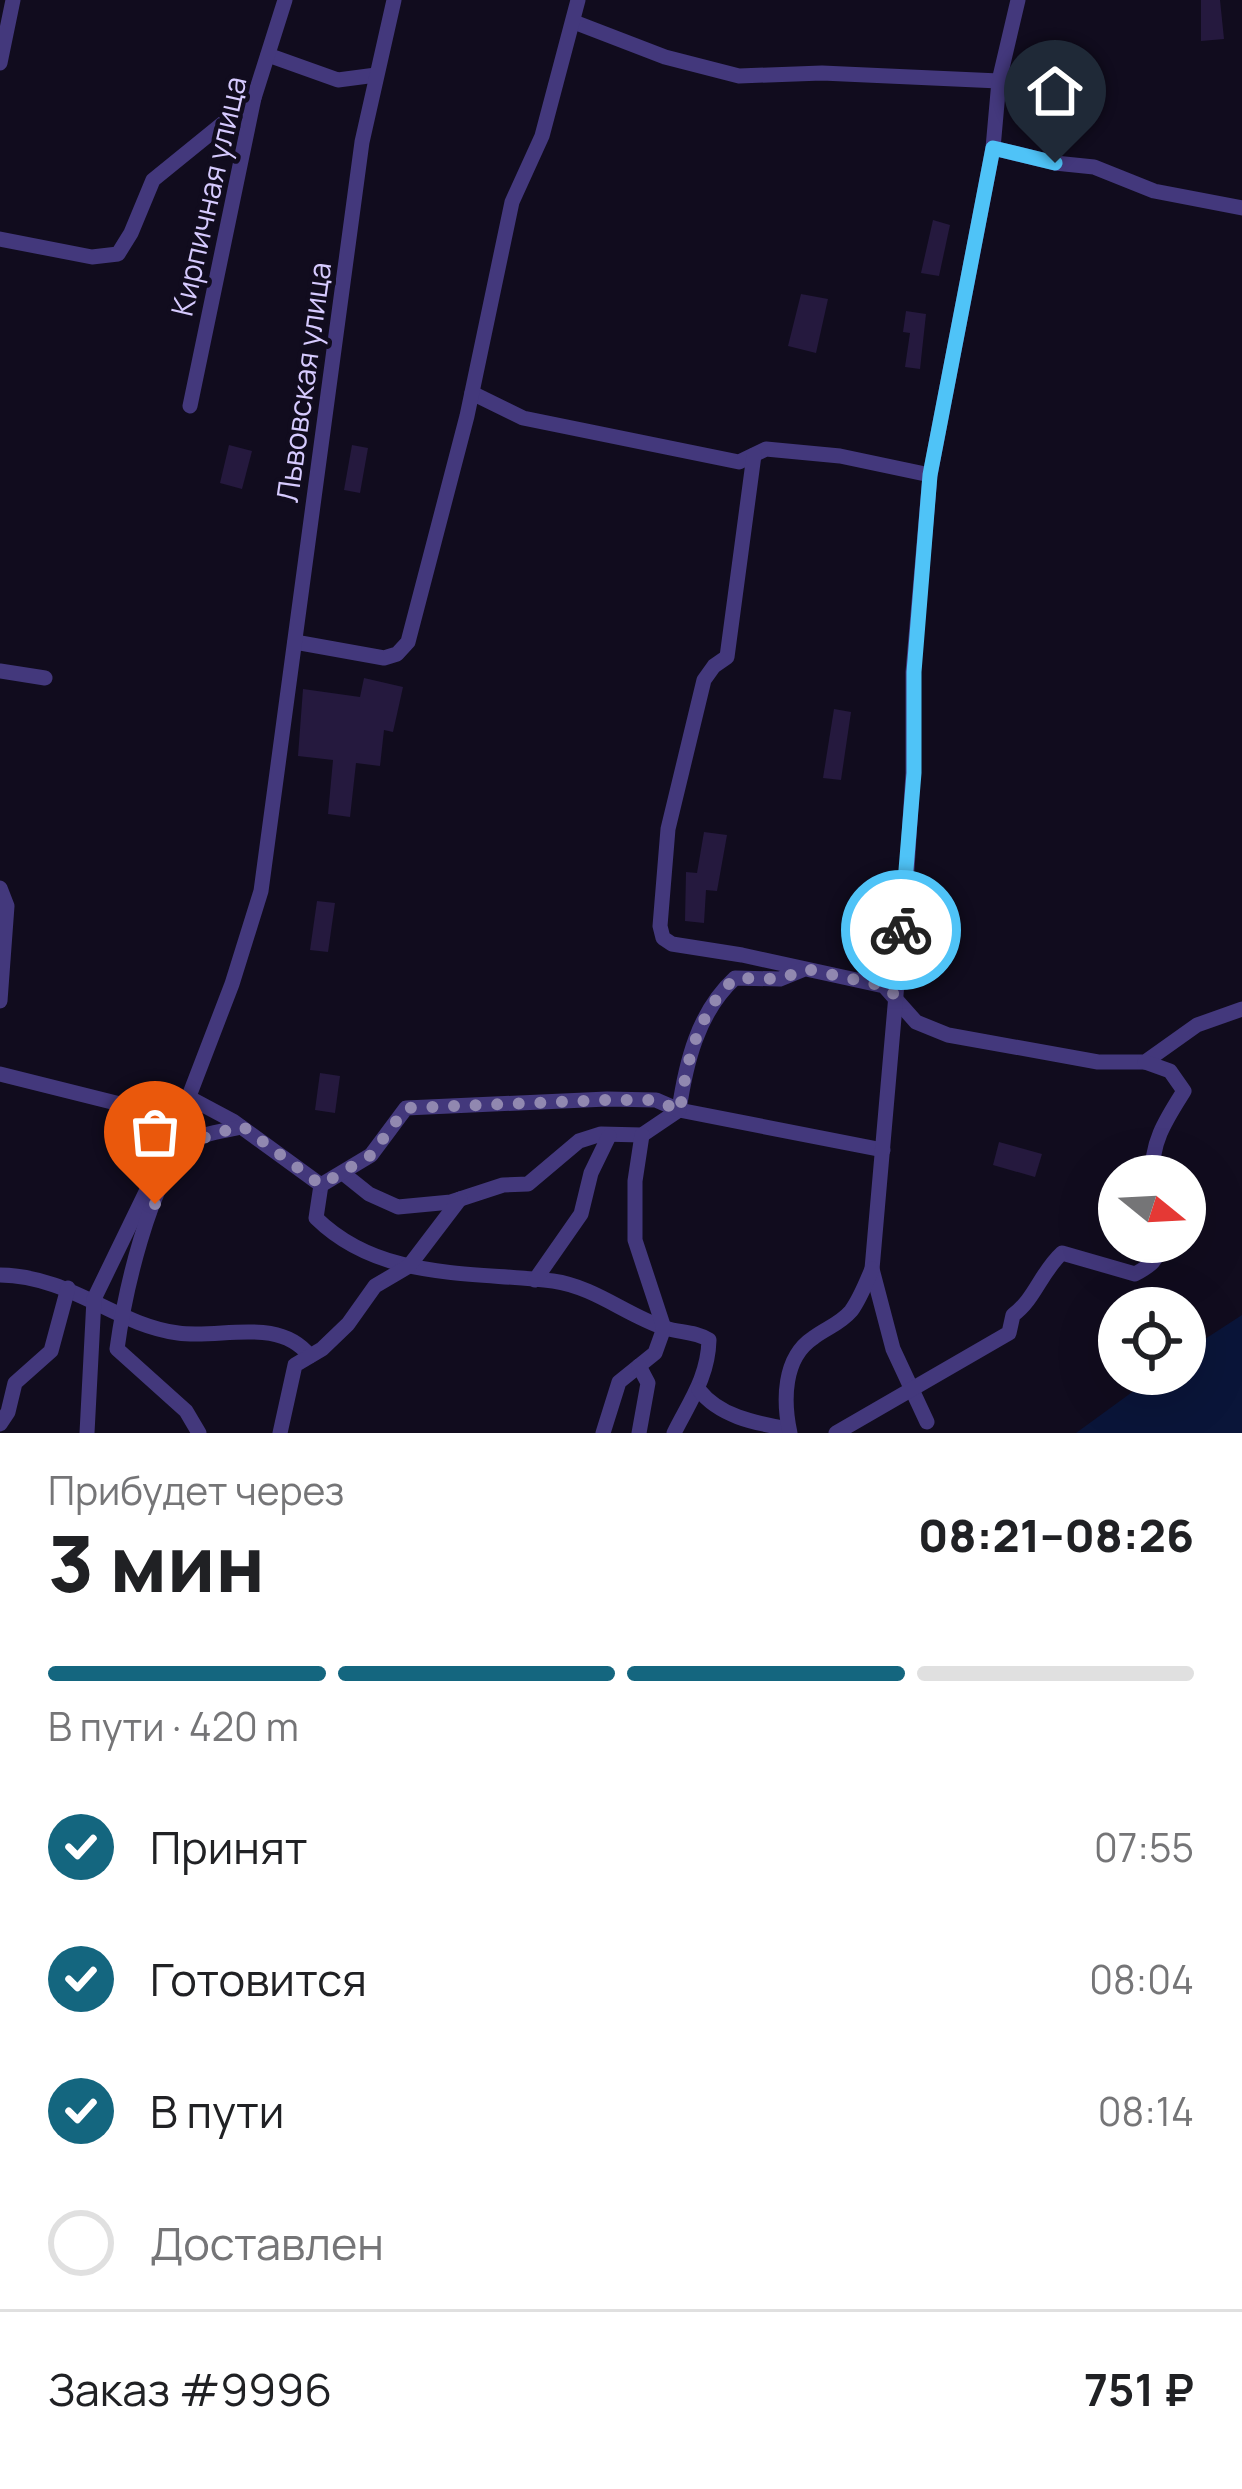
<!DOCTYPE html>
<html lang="ru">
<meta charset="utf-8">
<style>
body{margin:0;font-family:Manrope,sans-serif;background:#f6f6f6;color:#202124;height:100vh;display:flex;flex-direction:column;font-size:45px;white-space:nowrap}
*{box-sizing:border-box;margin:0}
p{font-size:39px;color:#757577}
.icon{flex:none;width:66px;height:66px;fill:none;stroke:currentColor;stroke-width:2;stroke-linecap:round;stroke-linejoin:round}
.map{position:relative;height:1433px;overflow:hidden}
.panel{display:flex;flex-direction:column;background:#fff;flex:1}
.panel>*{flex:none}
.needle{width:78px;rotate:108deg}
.fabs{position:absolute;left:1098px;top:1155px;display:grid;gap:24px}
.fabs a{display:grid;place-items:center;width:108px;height:108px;border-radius:50%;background:#fff;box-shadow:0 12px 48px #0002;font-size:60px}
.pin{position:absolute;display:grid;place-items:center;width:102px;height:102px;color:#fff;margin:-123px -51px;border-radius:50% 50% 50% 0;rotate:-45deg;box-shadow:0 0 12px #0007}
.pin .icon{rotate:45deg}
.courier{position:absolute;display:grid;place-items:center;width:120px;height:120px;margin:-60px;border:9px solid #4fc3f7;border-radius:50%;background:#fff;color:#222;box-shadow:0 3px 15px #0007}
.head em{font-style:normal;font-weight:800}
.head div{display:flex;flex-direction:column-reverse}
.head{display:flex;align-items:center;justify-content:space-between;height:204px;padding:0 48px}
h1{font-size:78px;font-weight:800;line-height:90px}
.bar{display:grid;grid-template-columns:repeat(4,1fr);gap:18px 12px;align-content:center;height:144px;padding:0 48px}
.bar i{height:15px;border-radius:9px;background:#e0e0e0}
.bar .selected{background:#14667f}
.bar p{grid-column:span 4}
.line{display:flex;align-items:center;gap:30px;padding:0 48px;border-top:3px solid #e0e0e0}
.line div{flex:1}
ol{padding:0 48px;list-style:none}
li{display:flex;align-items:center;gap:36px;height:132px}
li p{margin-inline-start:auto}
li .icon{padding:12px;border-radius:50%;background:#14667f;color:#fff;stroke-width:4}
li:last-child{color:#757577}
li i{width:66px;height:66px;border:6px solid #e0e0e0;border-radius:50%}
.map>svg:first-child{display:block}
</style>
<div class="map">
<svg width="1242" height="1433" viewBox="0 0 1242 1433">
<rect width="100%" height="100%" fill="#110c1e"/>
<polygon fill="#0a1539" points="1242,1315 1242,1433 1076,1433 1157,1374 1185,1374 1185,1352"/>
<g fill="#25193e">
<polygon points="1201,0 1220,0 1224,39 1201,41"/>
<polygon points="933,220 950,225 939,276 921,273"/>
<polygon points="801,294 828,299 816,353 788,346"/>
<polygon points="906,311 926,314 920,369 905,367 910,333 903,332"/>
<polygon points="229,445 252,451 242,489 220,483"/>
<polygon points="352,445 368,448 360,493 344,490"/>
<polygon points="364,678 403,687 393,732 384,730 380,766 356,763 350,817 328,814 333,760 298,756 303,689 360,697"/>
<polygon points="834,709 851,712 841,780 823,778"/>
<polygon points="704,832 727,835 717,891 706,890 704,923 685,921 686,872 697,873"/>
<polygon points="317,901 335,903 328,952 310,950"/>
<polygon points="320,1073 340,1076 335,1113 315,1110"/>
<polygon points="999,1142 1042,1154 1035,1177 993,1165"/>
</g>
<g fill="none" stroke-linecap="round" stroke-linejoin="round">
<g stroke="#43387c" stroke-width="15">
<polyline points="574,22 665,57 739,76 822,73 999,81"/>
<polyline points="268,55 338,80 376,75"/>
<polyline points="0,63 13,0"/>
<polyline points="993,148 1055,163 1094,167 1154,191 1242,208"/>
<polyline points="0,239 92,257 118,254 131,233 153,180 254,98"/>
<polyline points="472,393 523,418 739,462 766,449 840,456 930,475"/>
<polyline points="190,406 254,98 285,0"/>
<polyline points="754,455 727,657 714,666 704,680 668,829 660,926 663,938 672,944 742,955 884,986 916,1022 948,1035 1098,1062 1145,1062 1197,1025 1242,1009"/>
<polyline points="295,642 384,658 397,654 408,642 467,416 512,202 542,136 578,0"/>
<polyline points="0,671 45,678"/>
<polyline points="0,888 7,906 0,1001"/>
<path d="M1145,1062L1170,1071L1184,1091C1167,1118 1150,1143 1153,1176"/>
<polyline points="0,1074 180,1119"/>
<path d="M188,1097L233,1121L321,1185L316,1218C380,1281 470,1271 553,1281C595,1287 626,1315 665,1328C681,1333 694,1331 709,1340C708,1377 690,1401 674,1433"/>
<polyline points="344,1174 369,1194 398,1207 451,1202 503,1185 528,1184 579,1141 601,1134 642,1135 679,1110 883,1150"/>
<path d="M321,1185L371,1155L406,1108L607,1099L656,1100L679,1110C686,1062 698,1012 735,978L780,979L802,970"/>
<path d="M0,1275C71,1276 116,1325 178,1333C222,1339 278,1316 310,1356"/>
<polyline points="535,1280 581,1214 591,1173 609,1136"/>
<path d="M699,1390C720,1417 756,1423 788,1429"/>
<polyline points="927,1422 893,1349 872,1269 907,869 913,773 913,672 930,475 993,148 999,81 1018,0"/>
<polyline points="0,1424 8,1412 15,1383 51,1351 68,1288"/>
<polyline points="87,1433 94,1299 176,1130 232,984 261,891 362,142 394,0"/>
<path d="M199,1433L186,1411L117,1349C124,1297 149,1179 188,1144C200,1133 226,1131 241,1127"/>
<polyline points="280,1433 295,1365 322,1349 348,1324 375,1286 409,1266 460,1199"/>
<polyline points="603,1433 619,1382 655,1353 664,1328 635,1240 635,1181 642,1135"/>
<polyline points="639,1433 648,1383 639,1366"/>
<path d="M790,1433C783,1401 783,1358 813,1338C826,1328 840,1324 851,1311C860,1299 866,1283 872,1269"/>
<path d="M836,1433L1009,1333L1013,1315C1035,1299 1041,1272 1062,1253L1135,1274C1150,1266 1160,1260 1158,1242"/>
</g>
</g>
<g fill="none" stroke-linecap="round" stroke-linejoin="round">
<path stroke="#9188b0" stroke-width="12" stroke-dasharray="0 21.6" d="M155,1204C180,1143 180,1144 242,1126L321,1185L371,1155L406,1108L607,1100H656L680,1111C686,1062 698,1012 735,978L780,979L806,969L884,986L895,995L901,930"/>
<polyline stroke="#4fc3f7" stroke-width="15" points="901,930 914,773 914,672 930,475 993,148 1055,163"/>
</g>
<g text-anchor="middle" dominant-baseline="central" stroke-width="9" stroke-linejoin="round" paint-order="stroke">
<g font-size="30" fill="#d6cafe" stroke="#110c1e">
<text transform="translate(208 196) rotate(-77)">Кирпичная улица</text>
<text transform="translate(303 382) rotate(-82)">Львовская улица</text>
</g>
</g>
</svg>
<div class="fabs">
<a><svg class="needle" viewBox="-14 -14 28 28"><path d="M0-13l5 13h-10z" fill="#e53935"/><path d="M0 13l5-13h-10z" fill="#757577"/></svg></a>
<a><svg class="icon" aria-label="locate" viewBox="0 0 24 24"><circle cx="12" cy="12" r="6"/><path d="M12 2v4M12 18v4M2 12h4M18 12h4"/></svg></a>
</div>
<div class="pin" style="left:155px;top:1204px;background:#ea580c"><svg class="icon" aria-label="bag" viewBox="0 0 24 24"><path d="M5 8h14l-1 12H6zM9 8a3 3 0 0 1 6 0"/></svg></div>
<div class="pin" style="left:1055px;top:163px;background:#1f2937"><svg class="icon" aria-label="home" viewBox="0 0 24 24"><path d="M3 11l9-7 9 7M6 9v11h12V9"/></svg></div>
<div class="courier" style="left:901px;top:930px"><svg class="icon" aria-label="bike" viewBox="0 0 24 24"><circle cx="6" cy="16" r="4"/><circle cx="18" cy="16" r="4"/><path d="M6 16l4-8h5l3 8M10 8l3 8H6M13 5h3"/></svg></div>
</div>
<section class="panel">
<div class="head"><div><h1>3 мин</h1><p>Прибудет через</p></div><em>08:21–08:26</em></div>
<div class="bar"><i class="selected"></i><i class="selected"></i><i class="selected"></i><i></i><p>В пути · 420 m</p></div>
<ol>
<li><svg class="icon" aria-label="check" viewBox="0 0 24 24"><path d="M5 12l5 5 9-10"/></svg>Принят<p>07:55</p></li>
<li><svg class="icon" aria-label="check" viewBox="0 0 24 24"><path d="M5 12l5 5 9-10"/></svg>Готовится<p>08:04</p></li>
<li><svg class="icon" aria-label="check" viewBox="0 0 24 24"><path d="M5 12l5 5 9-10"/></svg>В пути<p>08:14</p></li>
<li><i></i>Доставлен</li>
</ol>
<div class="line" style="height:156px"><div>Заказ #9996</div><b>751 ₽</b></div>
</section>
